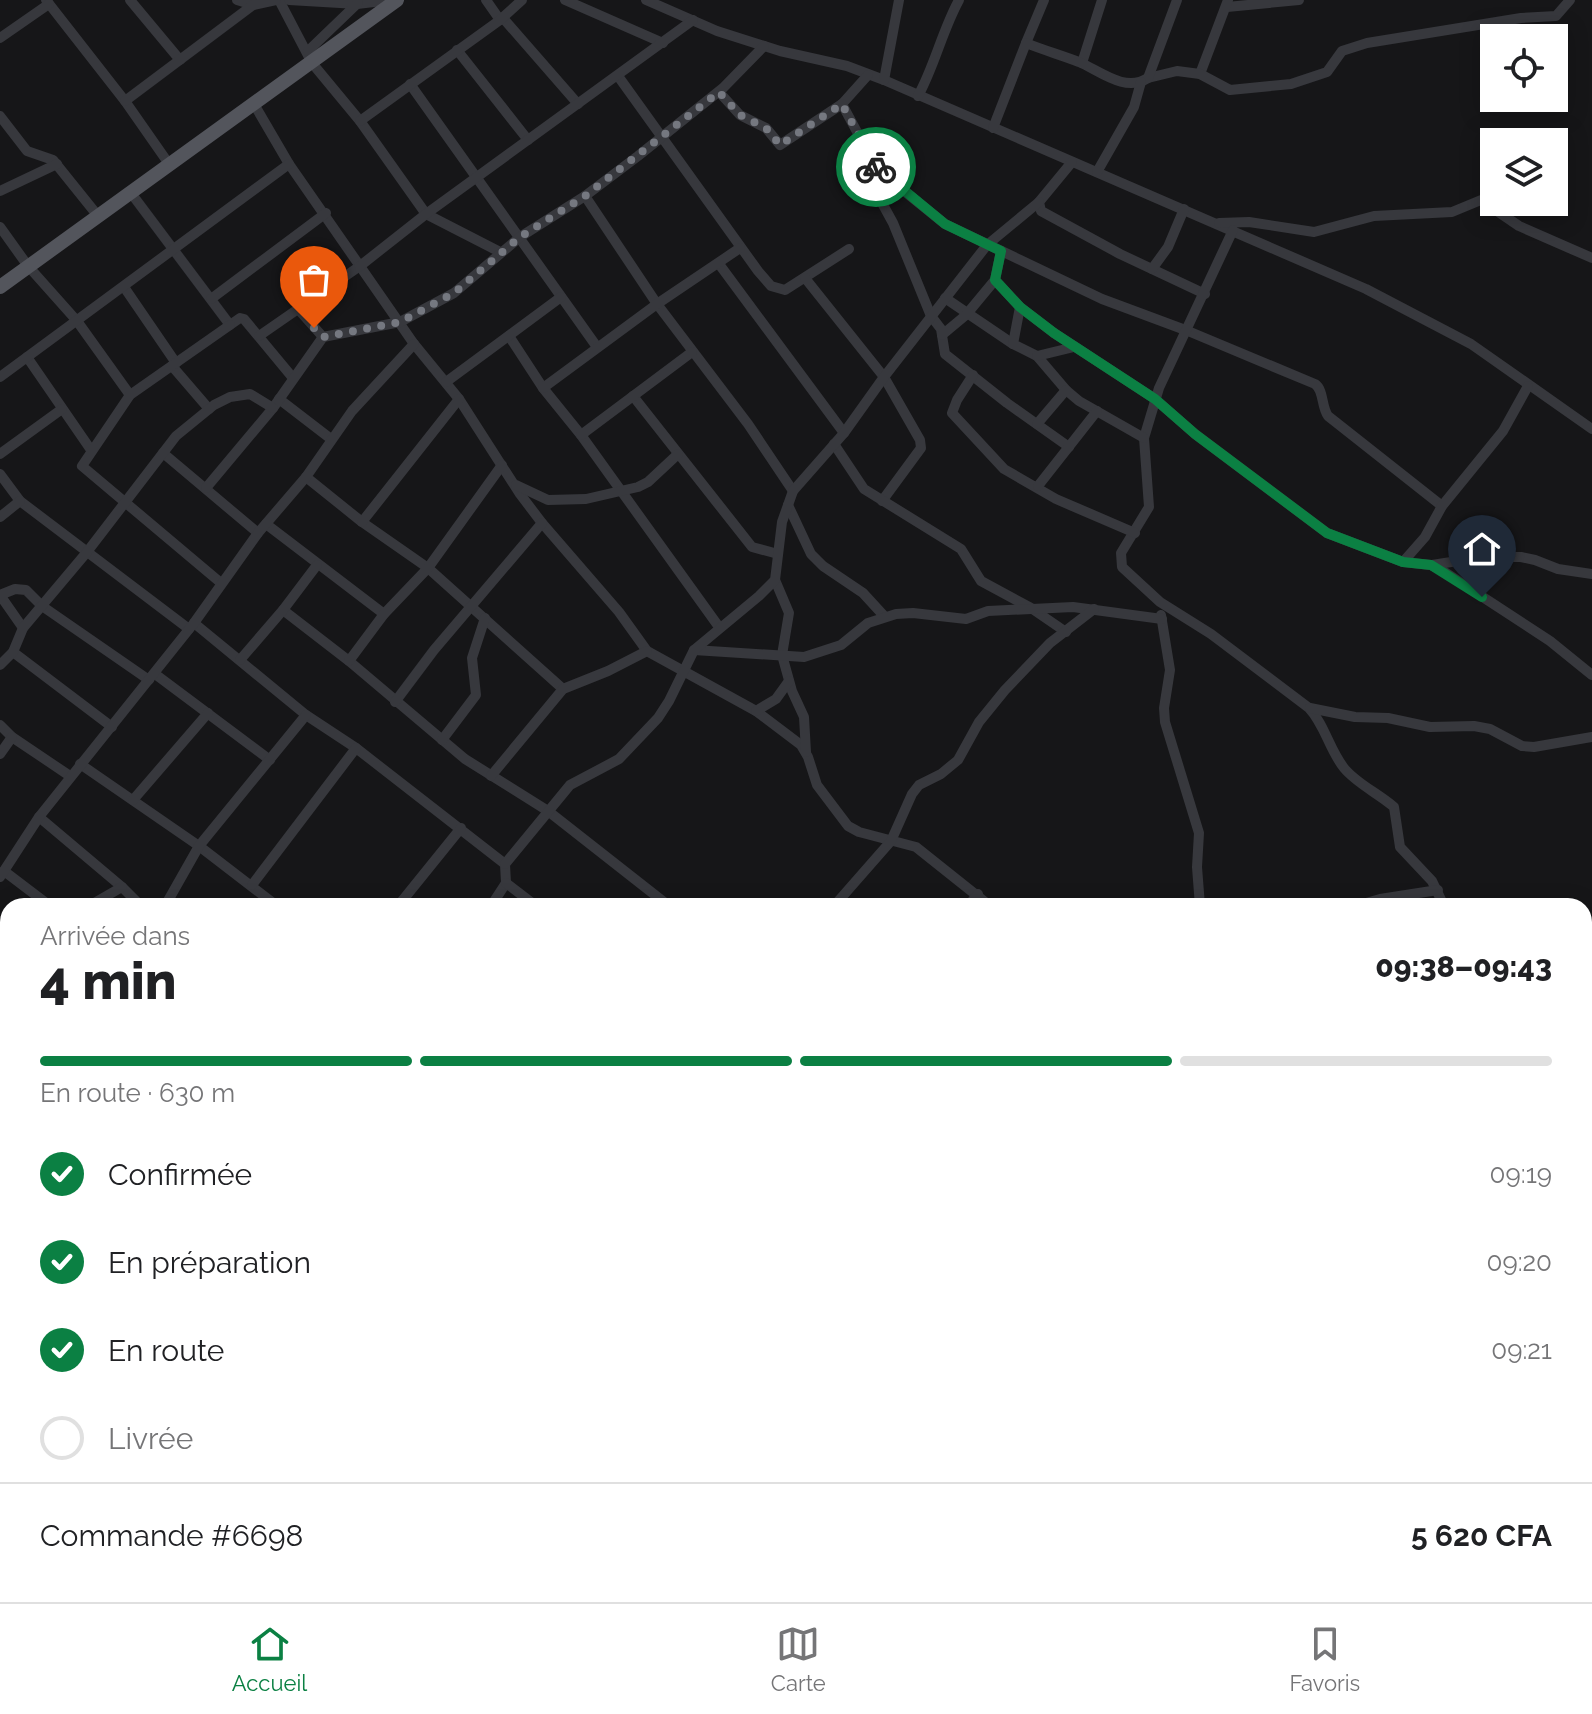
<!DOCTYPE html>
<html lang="fr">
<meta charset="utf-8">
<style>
body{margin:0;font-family:Raleway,sans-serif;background:#f6f6f6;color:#202124;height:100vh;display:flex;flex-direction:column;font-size:30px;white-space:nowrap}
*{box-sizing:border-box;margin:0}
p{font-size:26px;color:#757577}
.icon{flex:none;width:44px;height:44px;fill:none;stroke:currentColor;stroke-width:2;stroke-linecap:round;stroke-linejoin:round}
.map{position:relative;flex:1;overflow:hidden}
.drawer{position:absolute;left:0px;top:898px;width:1592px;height:704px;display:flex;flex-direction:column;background:#fff;border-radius:24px 24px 0 0;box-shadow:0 4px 20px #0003}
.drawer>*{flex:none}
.tools{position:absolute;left:1480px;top:24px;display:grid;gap:16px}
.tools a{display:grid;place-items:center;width:88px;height:88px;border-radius:0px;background:#fff;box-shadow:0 4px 20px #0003;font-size:40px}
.pin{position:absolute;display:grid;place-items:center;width:68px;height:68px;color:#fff;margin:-82px -34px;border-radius:50% 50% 50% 0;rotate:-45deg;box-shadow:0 0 8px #0007}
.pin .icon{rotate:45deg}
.courier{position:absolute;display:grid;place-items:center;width:80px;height:80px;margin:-40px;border:6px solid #0b8043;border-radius:50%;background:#fff;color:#222;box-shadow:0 2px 10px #0007}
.head em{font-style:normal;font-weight:800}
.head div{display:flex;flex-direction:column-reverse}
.head{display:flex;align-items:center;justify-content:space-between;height:136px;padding:0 40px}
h1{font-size:52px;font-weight:800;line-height:60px}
.bar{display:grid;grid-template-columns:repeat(4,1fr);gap:12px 8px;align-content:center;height:96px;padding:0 40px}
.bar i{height:10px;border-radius:6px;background:#e0e0e0}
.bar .active{background:#0b8043}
.bar p{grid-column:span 4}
.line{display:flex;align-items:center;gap:20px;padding:0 40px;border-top:2px solid #e0e0e0}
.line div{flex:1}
ol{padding:0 40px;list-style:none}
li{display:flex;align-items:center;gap:24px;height:88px}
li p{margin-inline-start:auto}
li .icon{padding:8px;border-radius:50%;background:#0b8043;color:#fff;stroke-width:4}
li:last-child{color:#757577}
li i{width:44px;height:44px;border:4px solid #e0e0e0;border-radius:50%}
.menu{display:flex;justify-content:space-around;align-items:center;height:112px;border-top:2px solid #e0e0e0;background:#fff;font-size:22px;color:#757577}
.menu a{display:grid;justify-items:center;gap:4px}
.menu .active{color:#0b8043}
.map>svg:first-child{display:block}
</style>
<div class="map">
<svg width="1592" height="1602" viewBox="0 0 1592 1602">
<rect width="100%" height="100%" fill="#161618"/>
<g fill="#1e261f">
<polygon points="1592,1390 1592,1443 1584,1451 1584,1398"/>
<polygon points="1592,1506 1592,1581 1584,1590 1584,1515"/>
<polygon points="1345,1594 1434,1594 1425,1602 1325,1602"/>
<polygon points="1513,1594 1580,1594 1572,1602 1506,1602"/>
</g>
<g fill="#2c353c">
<polygon points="1592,1443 1592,1506 1584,1515 1584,1451"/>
<polygon points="1434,1594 1513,1594 1506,1602 1425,1602"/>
</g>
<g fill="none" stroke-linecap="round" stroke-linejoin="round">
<g stroke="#37383d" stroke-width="10">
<polyline points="46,0 125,101 169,164"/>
<polyline points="130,0 180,60"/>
<polyline points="237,0 253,5"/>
<polyline points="279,0 312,63 360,121 426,214 500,252"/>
<polyline points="289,0 357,4 391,0"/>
<polyline points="486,0 500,20"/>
<polyline points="565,0 663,43"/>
<polyline points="646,0 717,31 780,51 847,66 884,80 1366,289 1471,344 1592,429"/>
<polyline points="1227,7 1299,0"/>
<polyline points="503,18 578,104"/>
<polyline points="0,38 49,4"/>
<polyline points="1026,43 1044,0"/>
<polyline points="457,50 528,140"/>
<polyline points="308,51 358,3"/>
<polyline points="1082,63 1102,0"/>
<polyline points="1200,74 1228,0"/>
<polyline points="618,76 758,271 771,286 785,290 849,249"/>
<polyline points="1148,78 1177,71 1200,74 1230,90 1291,84 1327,72 1342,51 1367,43 1521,18 1556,16 1570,0"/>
<polyline points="884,80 899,0"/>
<polyline points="410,84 597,347"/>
<polyline points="719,92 740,115 766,128 780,145 842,104 868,75"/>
<path d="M918,96C935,65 942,31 959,0"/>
<polyline points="125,101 253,5 276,0"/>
<polyline points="254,104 289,164 414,344 459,399 520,494 542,523 619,612 647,651 756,711 801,745 808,757 817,785 848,826 859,832 916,847 990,906"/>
<path d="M842,104L877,169L945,224L1102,299L1188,331L1315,384C1324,390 1321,406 1328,416L1442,506"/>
<polyline points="0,116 27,151 53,160 98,216"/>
<polyline points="360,121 500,20 522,0"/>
<path d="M993,128L1026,43C1043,50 1061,55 1079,62C1100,71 1125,93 1148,78L1177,0"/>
<polyline points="1072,162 1039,202 1041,211 1120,254 1205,294"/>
<polyline points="877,169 876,192 893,223 931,316 941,329 945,354 1007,403 1069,447"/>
<polyline points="1097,172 1134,107 1141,82"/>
<polyline points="0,191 57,164"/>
<polyline points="131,193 230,325 240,318 244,319 293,378"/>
<polyline points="585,196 657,304 748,424 793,491"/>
<polyline points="1219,223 1249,222 1314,232 1374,216 1452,212 1481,200 1519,226 1592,258"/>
<polyline points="0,227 28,266 77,321 130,395"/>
<path d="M1233,230L1159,388L1144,438L1149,507L1121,553L1122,567L1160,602L1211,634L1309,708C1325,725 1329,749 1344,768C1357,784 1378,793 1394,807L1400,847L1432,881L1444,906"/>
<polyline points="1001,251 995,280 1020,307 1054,333 1155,399 1195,434 1327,533 1403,562 1431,565 1443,571 1550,641 1592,675"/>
<polyline points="719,264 844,433"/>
<polyline points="1152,269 1168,247 1184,209"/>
<polyline points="805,278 884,377 920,440 921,448 882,501"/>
<polyline points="124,287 176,363"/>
<polyline points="945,298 1013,344"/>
<polyline points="211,299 326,213"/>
<polyline points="1020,307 1013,344 1037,356 1066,390 1079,401 1144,438"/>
<polyline points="298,309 323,337 400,322 454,293 520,237 585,196 638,156 723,88 764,46"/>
<polyline points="942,335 966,315 995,280"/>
<polyline points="259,336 360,266 426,214 693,20"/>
<polyline points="509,336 543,388 581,435 719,627"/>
<polyline points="1037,356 1074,347"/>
<polyline points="27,357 91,450"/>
<polyline points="172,366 209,409"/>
<polyline points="973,375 957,400 952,413 1004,469 1056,499 1135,533"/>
<polyline points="0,377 289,164"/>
<polyline points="446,382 561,297"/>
<polyline points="543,388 657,304 740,248"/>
<polyline points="633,396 752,547 778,554"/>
<polyline points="279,399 331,439"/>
<polyline points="1037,424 1066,390"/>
<polyline points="581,435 692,352"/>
<polyline points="834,444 864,489 961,549 981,581 1031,608 1066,632"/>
<polyline points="163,453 258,533"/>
<polyline points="0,454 62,409"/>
<polyline points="0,474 20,501 189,629"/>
<polyline points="306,477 362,522 428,568 563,689"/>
<polyline points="516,485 548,500 586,499 638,487 648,482 678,454"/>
<polyline points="1038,486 1097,411"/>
<polyline points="206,488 273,408 323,337"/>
<polyline points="788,505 811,554 823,566 863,593 885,617"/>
<polyline points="0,517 20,501"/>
<polyline points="362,522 459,399"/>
<polyline points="266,524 384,614"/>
<polyline points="1403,562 1425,537 1442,506 1503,431 1528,386"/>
<polyline points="1432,565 1483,557 1521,557 1535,560 1558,569 1592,574"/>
<polyline points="775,580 789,613 782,655 792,691 804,717 806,752"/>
<polyline points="221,583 82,466 130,395 230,325"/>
<polyline points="283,610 349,661 465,759 548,811 669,906"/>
<polyline points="1161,615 1170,670 1164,708 1165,722 1199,833 1197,867 1200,906"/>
<polyline points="194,623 306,715 356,748 505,864 506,883 491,906"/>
<polyline points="23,628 0,595 15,589 26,590 42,606 149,680"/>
<polyline points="694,650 804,657 841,645 868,623 896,614 913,613 966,619 988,611 1073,607 1162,619"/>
<polyline points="13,652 112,727"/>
<polyline points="240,660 283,610 317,565"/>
<polyline points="349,661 384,614 428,568 502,465"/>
<polyline points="0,665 13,652 23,628 87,552 176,436 214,405 230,397 250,394 273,408"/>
<polyline points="155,674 270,760"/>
<polyline points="395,702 434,650 542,523"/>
<polyline points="1310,708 1355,717 1388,718 1430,727 1474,726 1490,729 1522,746 1534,747 1592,737"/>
<polyline points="756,711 776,699 789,681"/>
<polyline points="0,725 12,737 70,776"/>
<polyline points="442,740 476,695 472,658 485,618"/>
<polyline points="0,754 12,737"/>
<polyline points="80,764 199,846 277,906"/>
<polyline points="491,776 563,689 608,671 647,651"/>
<polyline points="133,800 208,713"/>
<polyline points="39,817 122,887 141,906"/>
<polyline points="505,864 570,785 619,759 658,718 669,701 694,650 759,596 775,580 782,522 793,491 844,433 884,377 987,245 1039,202"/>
<polyline points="4,871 50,906"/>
<polyline points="0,877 39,817 194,623 258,533 306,477 352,411 414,344"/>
<polyline points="506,883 536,906"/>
<polyline points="252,885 356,748"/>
<polyline points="89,906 122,887"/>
<polyline points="165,906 199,846 306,715"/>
<polyline points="398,906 461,828"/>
<polyline points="834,906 891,841 912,794 919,785 941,774 958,760 979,722 1005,690 1050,643 1094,609"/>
<polyline points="968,906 978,894"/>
<polyline points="1356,906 1380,899 1438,890"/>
<polyline points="0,944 8,950"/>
<polyline points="0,972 8,961"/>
<polyline points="1584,1033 1592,1029"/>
<polyline points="0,1099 8,1105"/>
<polyline points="1584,1102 1592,1091"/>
<polyline points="0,1185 8,1196"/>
<polyline points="0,1262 8,1269"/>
<polyline points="0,1341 8,1347"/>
<polyline points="0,1453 8,1466"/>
<polyline points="0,1555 8,1549"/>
<polyline points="95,1594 104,1602"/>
<polyline points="172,1594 180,1602"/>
<polyline points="253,1594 257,1602"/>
<polyline points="403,1594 406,1602"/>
<polyline points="490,1594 506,1602"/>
<polyline points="578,1594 590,1602"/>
<polyline points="653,1594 664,1602"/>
<polyline points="732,1594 743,1602"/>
<polyline points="811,1594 821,1602"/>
<polyline points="893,1594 903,1602"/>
<polyline points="73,1602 82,1594"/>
<polyline points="208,1602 223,1594"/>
<polyline points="463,1602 479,1594"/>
<polyline points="526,1602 533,1594"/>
<polyline points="798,1602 804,1594"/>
<polyline points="1021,1602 1031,1594"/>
</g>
<polyline stroke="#53555c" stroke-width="14" points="0,287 397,0"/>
</g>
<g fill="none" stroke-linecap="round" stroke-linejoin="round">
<polyline stroke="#757880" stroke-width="8" stroke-dasharray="0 14.4" points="314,328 323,337 400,322 454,293 520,237 585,196 719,92 740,115 766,128 780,145 842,104 876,167"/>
<polyline stroke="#0b8043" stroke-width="10" points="876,167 945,224 1001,251 995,280 1020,307 1054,333 1155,399 1195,434 1327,533 1403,562 1431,565 1482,597"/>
</g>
</svg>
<div class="tools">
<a><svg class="icon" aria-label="locate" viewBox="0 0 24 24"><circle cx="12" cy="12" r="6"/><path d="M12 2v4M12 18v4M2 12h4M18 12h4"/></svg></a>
<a><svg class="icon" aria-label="layers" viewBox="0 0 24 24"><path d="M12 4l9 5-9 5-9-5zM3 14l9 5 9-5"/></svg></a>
</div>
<div class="pin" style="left:314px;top:328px;background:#ea580c"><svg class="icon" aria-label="bag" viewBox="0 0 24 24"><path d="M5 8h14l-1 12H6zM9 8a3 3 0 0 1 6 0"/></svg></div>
<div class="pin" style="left:1482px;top:597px;background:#1f2937"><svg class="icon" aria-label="home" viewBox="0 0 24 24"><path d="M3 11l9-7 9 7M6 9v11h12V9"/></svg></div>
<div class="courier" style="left:876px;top:167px"><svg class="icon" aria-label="bike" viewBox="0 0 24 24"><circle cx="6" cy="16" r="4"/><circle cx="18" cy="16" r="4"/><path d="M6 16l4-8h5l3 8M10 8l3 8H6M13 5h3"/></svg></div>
<section class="drawer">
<div class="head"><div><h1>4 min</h1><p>Arrivée dans</p></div><em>09:38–09:43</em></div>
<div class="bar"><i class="active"></i><i class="active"></i><i class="active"></i><i></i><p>En route · 630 m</p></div>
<ol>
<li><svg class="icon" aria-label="check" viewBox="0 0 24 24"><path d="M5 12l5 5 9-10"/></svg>Confirmée<p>09:19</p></li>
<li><svg class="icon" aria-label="check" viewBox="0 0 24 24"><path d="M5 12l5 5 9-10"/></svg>En préparation<p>09:20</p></li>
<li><svg class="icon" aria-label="check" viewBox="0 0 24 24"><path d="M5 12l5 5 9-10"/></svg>En route<p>09:21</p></li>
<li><i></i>Livrée</li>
</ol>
<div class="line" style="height:104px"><div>Commande #6698</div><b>5 620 CFA</b></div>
</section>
</div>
<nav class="menu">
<a class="active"><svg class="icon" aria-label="home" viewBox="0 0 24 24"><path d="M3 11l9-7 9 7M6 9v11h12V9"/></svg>Accueil</a>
<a><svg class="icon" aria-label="map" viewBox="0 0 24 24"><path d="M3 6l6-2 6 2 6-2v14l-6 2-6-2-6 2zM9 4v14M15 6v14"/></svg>Carte</a>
<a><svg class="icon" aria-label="saved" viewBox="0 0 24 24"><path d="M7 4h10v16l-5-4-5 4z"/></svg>Favoris</a>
</nav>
